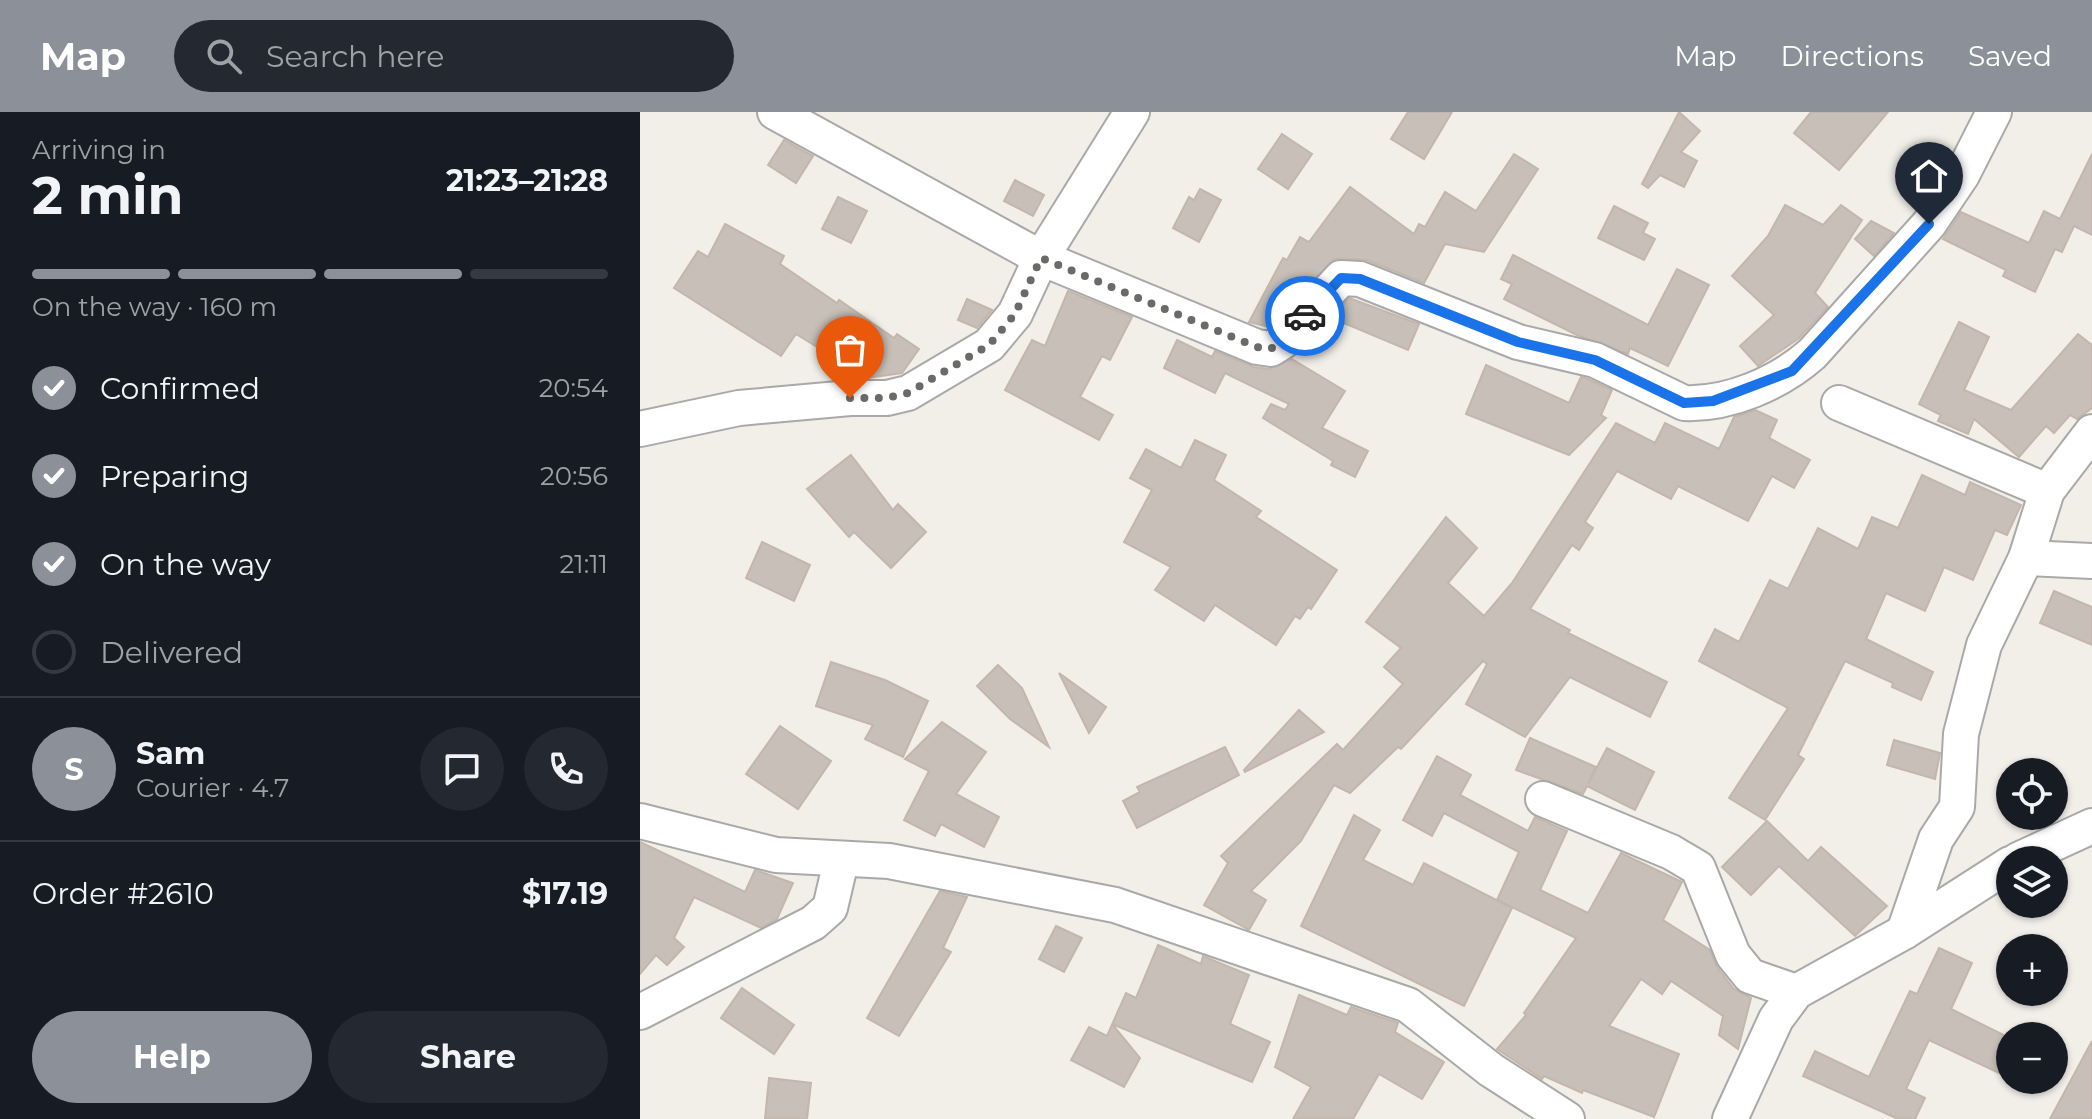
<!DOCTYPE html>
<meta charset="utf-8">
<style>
body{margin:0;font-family:Montserrat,sans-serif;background:#242831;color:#f1f3f6;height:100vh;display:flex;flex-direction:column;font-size:30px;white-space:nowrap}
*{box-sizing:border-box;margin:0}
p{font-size:26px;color:#9ea1a6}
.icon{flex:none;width:44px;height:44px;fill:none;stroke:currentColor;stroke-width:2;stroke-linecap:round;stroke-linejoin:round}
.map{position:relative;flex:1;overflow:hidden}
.panel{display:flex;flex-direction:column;background:#171b24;width:640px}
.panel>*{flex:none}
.tools{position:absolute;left:1356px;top:646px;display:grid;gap:16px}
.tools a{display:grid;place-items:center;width:72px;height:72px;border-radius:50%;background:#171b24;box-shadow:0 2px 6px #0004;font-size:40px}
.pin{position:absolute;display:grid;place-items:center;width:68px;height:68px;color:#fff;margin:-82px -34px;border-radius:50% 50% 50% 0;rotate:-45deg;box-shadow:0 0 8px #0007}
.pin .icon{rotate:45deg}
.courier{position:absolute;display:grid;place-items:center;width:80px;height:80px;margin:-40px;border:6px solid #1a73e8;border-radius:50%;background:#fff;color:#222;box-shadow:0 2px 10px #0007}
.summary em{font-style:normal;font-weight:700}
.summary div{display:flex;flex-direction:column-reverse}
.summary{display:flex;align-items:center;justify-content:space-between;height:136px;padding:0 32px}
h1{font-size:52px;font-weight:700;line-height:60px}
.bar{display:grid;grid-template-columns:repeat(4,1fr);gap:12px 8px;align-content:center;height:96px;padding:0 32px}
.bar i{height:10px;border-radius:6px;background:#363941}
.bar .selected{background:#8c9099}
.bar p{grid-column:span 4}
.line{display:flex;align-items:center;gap:20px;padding:0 32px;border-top:2px solid #363941}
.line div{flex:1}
.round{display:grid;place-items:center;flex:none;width:84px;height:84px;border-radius:42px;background:#242831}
ol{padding:0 32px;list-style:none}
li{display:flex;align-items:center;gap:24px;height:88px}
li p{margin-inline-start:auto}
li .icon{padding:8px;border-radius:50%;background:#8c9099;color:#fff;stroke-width:4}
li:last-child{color:#9ea1a6}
li i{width:44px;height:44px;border:4px solid #363941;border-radius:50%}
.button{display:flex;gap:16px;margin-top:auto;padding:16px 32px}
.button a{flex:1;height:92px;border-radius:48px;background:#8c9099;color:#fff;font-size:32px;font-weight:700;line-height:92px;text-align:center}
.button a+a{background:#242831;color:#f1f3f6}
header{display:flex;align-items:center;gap:48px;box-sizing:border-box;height:112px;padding:0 40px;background:#8c9099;color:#fff}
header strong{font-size:38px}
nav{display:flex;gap:44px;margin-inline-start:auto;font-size:28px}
.search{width:560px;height:72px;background:#242831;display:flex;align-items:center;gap:20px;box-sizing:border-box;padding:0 28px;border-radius:44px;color:#9ea1a6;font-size:30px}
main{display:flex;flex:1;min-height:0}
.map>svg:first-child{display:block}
</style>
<header>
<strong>Map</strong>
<div class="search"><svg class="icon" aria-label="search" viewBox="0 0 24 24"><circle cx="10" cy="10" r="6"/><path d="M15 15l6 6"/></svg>Search here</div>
<nav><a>Map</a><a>Directions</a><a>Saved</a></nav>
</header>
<main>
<section class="panel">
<div class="summary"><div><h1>2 min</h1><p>Arriving in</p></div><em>21:23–21:28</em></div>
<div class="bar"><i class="selected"></i><i class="selected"></i><i class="selected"></i><i></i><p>On the way · 160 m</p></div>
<ol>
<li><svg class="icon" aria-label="check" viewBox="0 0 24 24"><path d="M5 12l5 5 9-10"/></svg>Confirmed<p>20:54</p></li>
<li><svg class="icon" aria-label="check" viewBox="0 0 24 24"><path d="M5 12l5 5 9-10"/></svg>Preparing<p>20:56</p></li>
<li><svg class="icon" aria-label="check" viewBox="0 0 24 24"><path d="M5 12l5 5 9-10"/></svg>On the way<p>21:11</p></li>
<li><i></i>Delivered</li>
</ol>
<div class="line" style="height:144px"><b class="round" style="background:#8c9099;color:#fff">S</b><div><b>Sam</b><p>Courier · 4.7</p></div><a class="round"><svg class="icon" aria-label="chat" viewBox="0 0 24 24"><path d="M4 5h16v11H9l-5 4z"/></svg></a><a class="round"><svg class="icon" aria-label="phone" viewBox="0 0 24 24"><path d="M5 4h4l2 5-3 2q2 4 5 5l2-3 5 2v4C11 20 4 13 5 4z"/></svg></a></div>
<div class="line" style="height:104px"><div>Order #2610</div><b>$17.19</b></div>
<div class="button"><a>Help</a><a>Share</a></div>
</section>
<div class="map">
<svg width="1452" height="1007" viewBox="0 0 1452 1007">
<rect width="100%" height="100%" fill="#f2efe9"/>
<g fill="#c7bfb8" stroke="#c4b6ab" stroke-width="2">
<polygon points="768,0 812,0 784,47 751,27"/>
<polygon points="1039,0 1060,19 1041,40 1057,49 1044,75 1020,63 1008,76 1002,72"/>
<polygon points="1171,0 1248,0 1199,58 1154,21"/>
<polygon points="642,22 672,42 648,77 618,57"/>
<polygon points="144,28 173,44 156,71 128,53"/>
<polygon points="874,42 898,57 844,140 805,132 784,171 727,148 694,147 629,215 609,210 643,146 647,148 660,125 669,130 710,75 774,122 779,112 785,115 805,80 836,99"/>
<polygon points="1452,42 1452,123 1434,114 1422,140 1415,137 1395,180 1363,164 1366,158 1303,127 1321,100 1389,131 1404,99 1420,107"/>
<polygon points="375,68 404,83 393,104 364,89"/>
<polygon points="560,77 581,88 559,130 533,116 549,85 554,88"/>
<polygon points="198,85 227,99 211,131 182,117"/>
<polygon points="1145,93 1183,113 1201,93 1222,108 1175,181 1188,195 1158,227 1118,254 1100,234 1134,203 1092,164 1128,124"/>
<polygon points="974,94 1008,111 1003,121 1015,127 1004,148 958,126"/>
<polygon points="1231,109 1254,121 1234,144 1215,127"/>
<polygon points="85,112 144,144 140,152 197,191 199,188 254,226 257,222 279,237 262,261 227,266 156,222 141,244 34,176 58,139 68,145"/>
<polygon points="873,143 1008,213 1037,157 1069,173 1028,254 990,236 988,242 937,223 864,187 872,172 861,167"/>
<polygon points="428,179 492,205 470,248 462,244 440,285 473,303 459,328 365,278 392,228 405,234"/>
<polygon points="709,186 779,212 768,238 692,206"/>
<polygon points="327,187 352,198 337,216 318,208"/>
<polygon points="1319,210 1349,225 1324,278 1371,298 1438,222 1452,233 1452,296 1437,307 1430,303 1414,321 1406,314 1379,345 1334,307 1328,322 1298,309 1301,303 1279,292"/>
<polygon points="537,228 572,245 575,239 614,255 629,257 652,247 705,279 682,316 728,339 715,365 691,353 693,349 623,306 631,292 645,298 649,292 585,261 575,281 524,256"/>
<polygon points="846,253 929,291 941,265 948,267 972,278 961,303 966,306 929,343 826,302"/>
<polygon points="1115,298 1137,308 1129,326 1170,348 1154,376 1132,364 1108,409 1038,374 1031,387 977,359 945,410 953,416 939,438 932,433 890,497 930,518 928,521 1027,570 1010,605 930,565 885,625 826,592 847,552 843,549 761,637 758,635 710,681 694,673 661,729 611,779 626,788 609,818 564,793 588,751 581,744 697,632 703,638 763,572 744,555 761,536 726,510 806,405 837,436 808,471 844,504 872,471 976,311 1015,331 1025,311 1079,337 1094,305"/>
<polygon points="555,328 586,343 574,368 621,399 616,405 697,458 671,497 668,495 660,507 655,504 636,533 575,493 564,509 515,478 531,455 484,430 512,378 490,366 506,337 541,356"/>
<polygon points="211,343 253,398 258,392 286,420 251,456 214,420 209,425 167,377"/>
<polygon points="1282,363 1325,383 1330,370 1381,393 1367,423 1355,418 1333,468 1304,455 1285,499 1246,481 1226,527 1293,560 1281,588 1252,575 1253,571 1205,549 1158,643 1164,647 1125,708 1089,686 1148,596 1059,549 1075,517 1099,530 1130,468 1148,477 1178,416 1218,437 1232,405 1258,416"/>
<polygon points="122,430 170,453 154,489 106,466"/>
<polygon points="1414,479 1452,495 1452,533 1400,511"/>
<polygon points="191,550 245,568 288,589 263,645 225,627 233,613 176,594"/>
<polygon points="358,553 382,576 409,635 370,607 337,574"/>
<polygon points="419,561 466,595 449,621"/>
<polygon points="659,598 684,620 605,660 604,658"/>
<polygon points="302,610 346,640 316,682 359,705 344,735 301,712 295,724 264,708 289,659 265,647"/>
<polygon points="140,614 191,649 158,697 106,662"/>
<polygon points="890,626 956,655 948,672 967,636 1014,660 995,698 947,674 943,682 876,658"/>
<polygon points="1254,628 1300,641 1295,667 1247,653"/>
<polygon points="585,635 599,663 497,716 483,689 500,680 497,675"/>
<polygon points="797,644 831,663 820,683 888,719 895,705 927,719 900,778 948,801 981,741 1042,770 1023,808 1070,838 1077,855 1094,877 1111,886 1098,937 1079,923 1083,904 1031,869 1022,882 1001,867 969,914 1039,942 1014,1005 943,978 942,981 904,964 902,967 857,937 886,903 884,901 936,826 857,788 879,740 804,701 792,724 763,708"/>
<polygon points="714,703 740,718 723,748 773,773 784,751 872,796 824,894 661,814"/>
<polygon points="1127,709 1168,749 1181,735 1247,794 1215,824 1139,754 1111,783 1082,755"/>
<polygon points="0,730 105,780 115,758 153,771 137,807 121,816 54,785 34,826 44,835 27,853 16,843 0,862"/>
<polygon points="300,779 327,785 303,836 311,840 259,924 227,906"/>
<polygon points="416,814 442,826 424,860 399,847"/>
<polygon points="518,833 561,852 563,844 609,863 590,912 630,930 612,970 472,912 500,946 484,975 431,948 449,915 467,924 486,881 496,886"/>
<polygon points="1299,836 1332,851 1311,897 1370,926 1370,943 1361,962 1289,928 1266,977 1285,986 1275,1007 1258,1007 1163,964 1175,939 1229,965 1270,879 1277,882"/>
<polygon points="102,876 154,913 134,942 81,906"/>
<polygon points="659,883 707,903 711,895 758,911 755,920 804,950 782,987 739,962 713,1007 653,1007 671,975 635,955"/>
<polygon points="1452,929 1452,1007 1410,1007"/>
<polygon points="129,966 171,971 167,1007 125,1007"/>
</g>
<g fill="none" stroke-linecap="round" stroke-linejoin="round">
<defs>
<g id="minor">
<path d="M135,0L401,146L617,235L631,237L642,230L701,166L720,167L878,230L955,248L1044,291C1089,293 1139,271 1172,242L1289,112L1322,63L1354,0"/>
<polyline points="1199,291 1407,379"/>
<polyline points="0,317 99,296 210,286 247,286 268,281 349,233 375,202 401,146 492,0"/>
<polyline points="1386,446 1452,449"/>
<polyline points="903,687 1031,740 1058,756 1093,843 1110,864 1156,880"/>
<polyline points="0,709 136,743 249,749 475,793 768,893 851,958 927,1007"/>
<polyline points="1378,748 1452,714"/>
<polyline points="1264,820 1296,727 1317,695 1321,622 1344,533 1386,446 1407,379 1452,320"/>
<polyline points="0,900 173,811 190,796 201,749"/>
<polyline points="1090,1007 1136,907 1156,880 1264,820 1370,752"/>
</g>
</defs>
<use href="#minor" stroke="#a9a9a9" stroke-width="38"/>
<use href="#minor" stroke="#fff" stroke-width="34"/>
</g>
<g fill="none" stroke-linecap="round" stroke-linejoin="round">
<polyline stroke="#6b6a68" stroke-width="8" stroke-dasharray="0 14.4" points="210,286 247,286 268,281 349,233 375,202 401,146 617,235 631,237 665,204"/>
<polyline stroke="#1a73e8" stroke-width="10" points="665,204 701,166 720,167 878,230 955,248 1044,291 1073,289 1152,259 1289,112"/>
</g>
</svg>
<div class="tools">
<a><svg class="icon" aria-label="locate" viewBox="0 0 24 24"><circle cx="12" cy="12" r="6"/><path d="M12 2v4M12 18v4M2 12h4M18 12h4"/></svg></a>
<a><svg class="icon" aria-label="layers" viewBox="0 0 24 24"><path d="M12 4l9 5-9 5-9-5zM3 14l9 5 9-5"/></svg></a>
<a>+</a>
<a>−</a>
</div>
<div class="pin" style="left:210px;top:286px;background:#ea580c"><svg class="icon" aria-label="bag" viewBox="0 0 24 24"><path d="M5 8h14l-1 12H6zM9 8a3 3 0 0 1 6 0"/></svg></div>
<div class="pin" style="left:1289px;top:112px;background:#1f2937"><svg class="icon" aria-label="home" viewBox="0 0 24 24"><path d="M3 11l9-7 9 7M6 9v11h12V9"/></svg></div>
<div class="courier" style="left:665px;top:204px"><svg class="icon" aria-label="car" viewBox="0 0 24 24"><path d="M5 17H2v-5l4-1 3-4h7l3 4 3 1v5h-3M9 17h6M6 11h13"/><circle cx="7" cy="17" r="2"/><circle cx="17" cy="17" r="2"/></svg></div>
</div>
</main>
